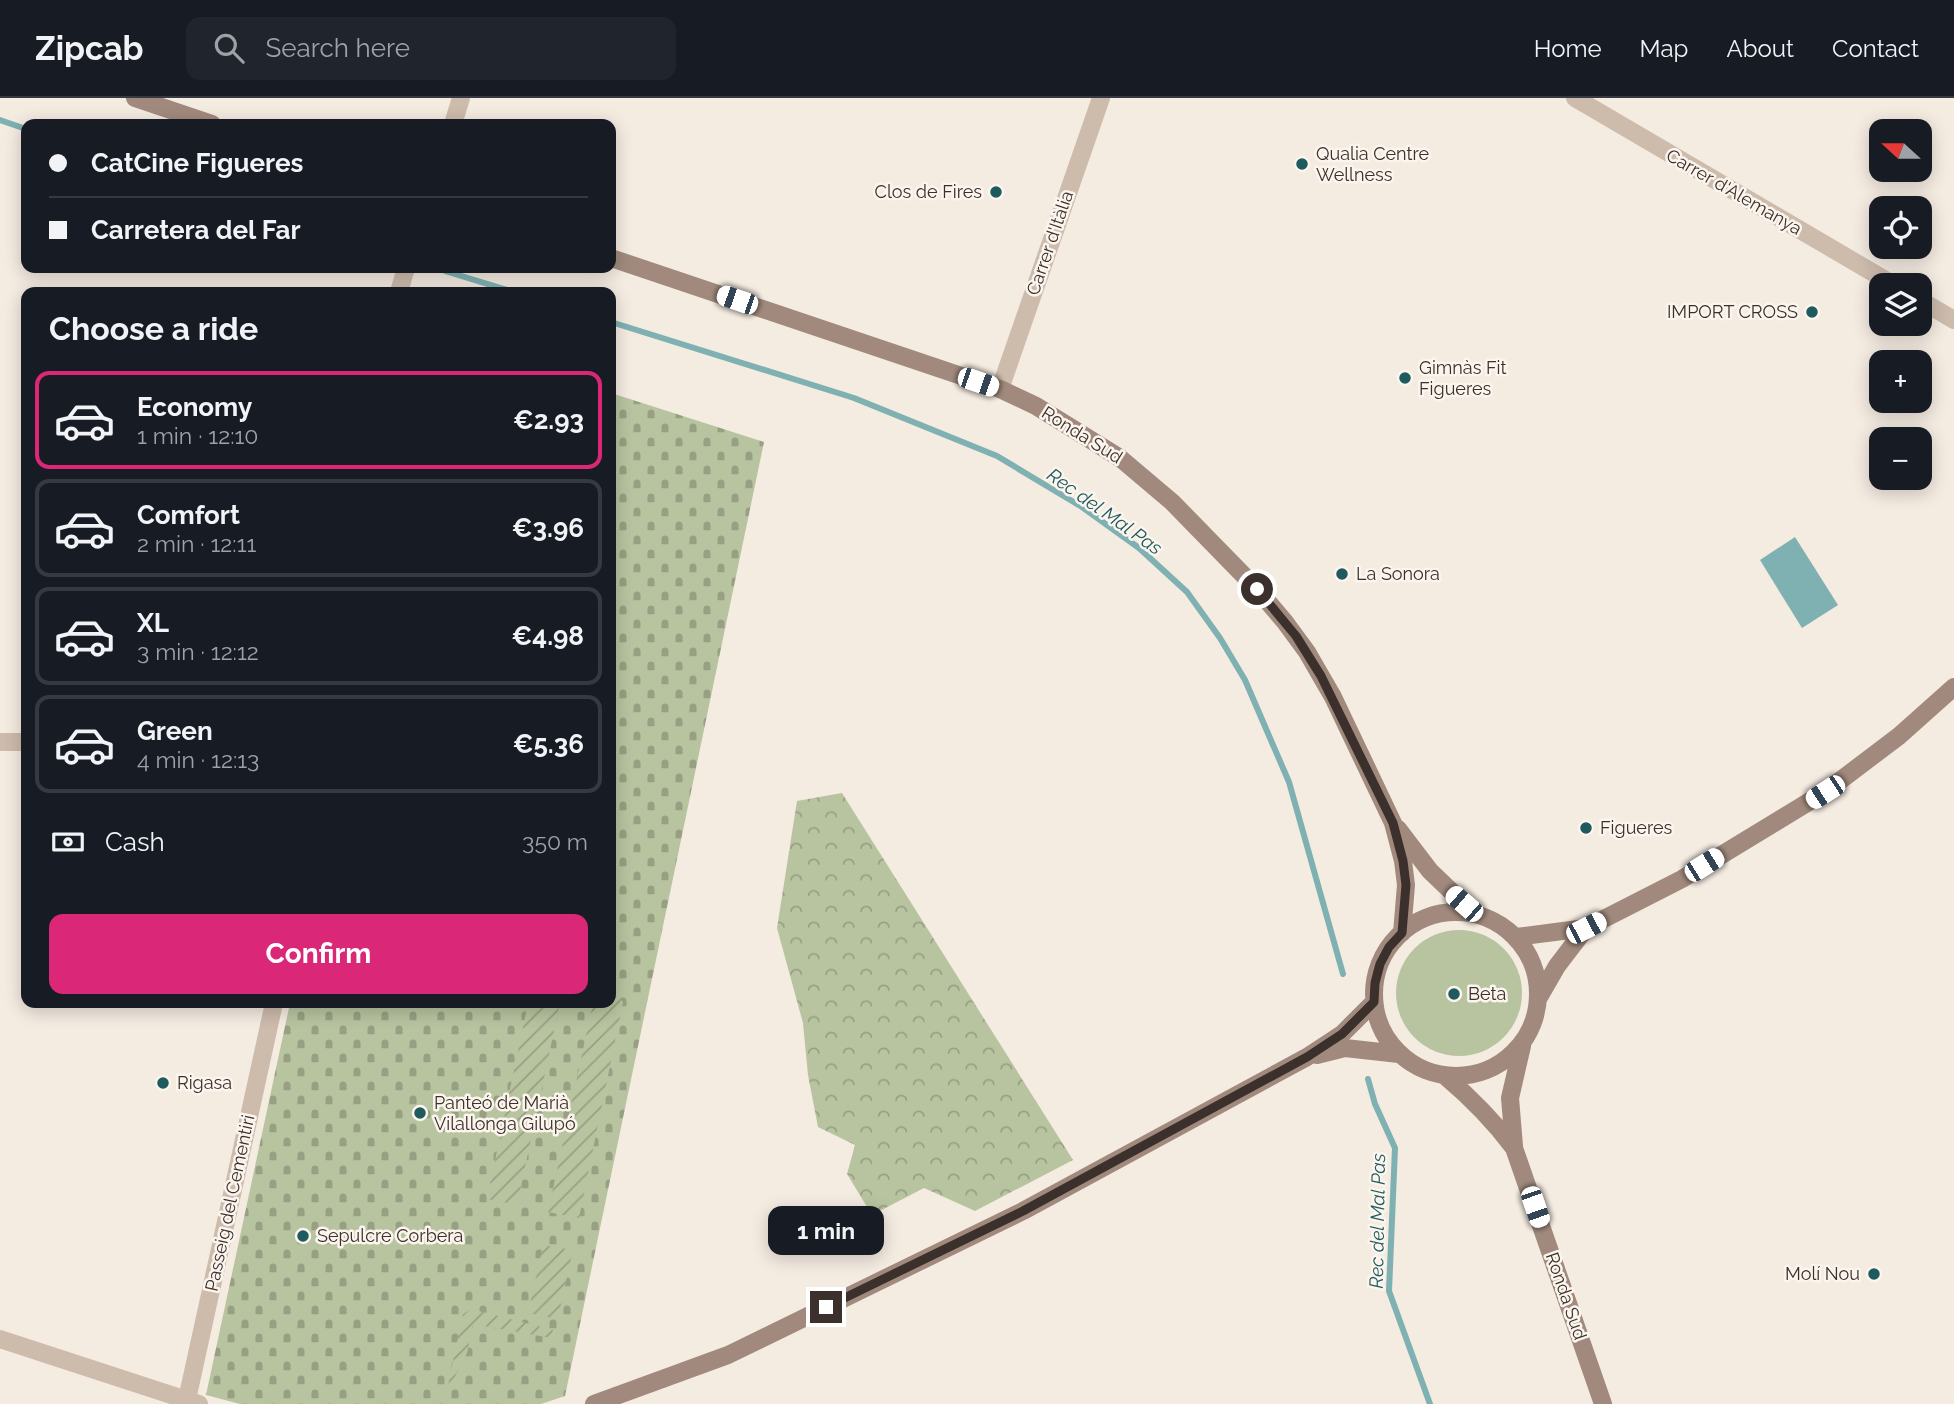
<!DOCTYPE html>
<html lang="en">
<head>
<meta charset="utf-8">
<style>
	:root { --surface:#171b24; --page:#20242c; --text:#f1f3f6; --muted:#9ea1a6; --line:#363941; --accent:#db2777 }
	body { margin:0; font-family:Raleway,sans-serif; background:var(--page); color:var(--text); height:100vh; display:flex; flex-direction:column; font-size:26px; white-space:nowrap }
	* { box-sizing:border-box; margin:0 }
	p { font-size:23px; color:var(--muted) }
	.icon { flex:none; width:38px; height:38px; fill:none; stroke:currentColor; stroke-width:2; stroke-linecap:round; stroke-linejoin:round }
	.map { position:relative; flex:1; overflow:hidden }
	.panel { position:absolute; left:21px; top:189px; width:595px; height:721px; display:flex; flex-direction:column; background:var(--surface); border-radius:14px; box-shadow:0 4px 18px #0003 }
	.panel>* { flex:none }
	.hud { position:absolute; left:21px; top:21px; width:595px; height:154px; border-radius:14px; box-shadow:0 4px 18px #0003; display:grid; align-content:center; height:154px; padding:0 28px; background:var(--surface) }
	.needle { width:46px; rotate:291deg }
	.tools { position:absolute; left:1869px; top:21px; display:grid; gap:14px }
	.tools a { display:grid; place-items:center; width:63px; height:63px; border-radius:14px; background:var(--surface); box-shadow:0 4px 18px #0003; font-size:35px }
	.end { position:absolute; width:32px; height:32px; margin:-16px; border:9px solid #3b302b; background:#fff; box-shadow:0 0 0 4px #fff }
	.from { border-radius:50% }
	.bubble { position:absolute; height:49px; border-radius:14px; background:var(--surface); box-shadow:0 4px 18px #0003; font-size:23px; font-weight:700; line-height:49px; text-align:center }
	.car { position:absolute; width:21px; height:42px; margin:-21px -10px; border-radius:9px; box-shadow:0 0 5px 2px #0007; background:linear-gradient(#fff 24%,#345 0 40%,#fff 0 76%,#345 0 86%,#fff 0) }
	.hud b { display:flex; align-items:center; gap:24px; height:66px; font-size:26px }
	.hud b+b { border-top:2px solid var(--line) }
	.hud i { width:18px; height:18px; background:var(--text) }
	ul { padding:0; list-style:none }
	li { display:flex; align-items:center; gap:21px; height:98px; margin:0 14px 10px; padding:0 14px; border:4px solid var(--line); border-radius:14px }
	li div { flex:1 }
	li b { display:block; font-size:26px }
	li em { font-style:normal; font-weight:700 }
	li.on { border-color:var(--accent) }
	li>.icon { width:63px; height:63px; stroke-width:1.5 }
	h2 { padding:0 28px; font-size:32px; line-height:84px }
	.pay { display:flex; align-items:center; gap:18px; height:77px; padding:0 28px; font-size:26px }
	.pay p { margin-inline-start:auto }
	.primary-button { display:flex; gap:14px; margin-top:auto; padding:14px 28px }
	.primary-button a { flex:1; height:80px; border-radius:14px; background:var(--accent); color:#fff; font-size:28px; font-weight:700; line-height:80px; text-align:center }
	header { display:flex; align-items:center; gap:42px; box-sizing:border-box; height:98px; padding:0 35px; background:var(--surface); border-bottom:2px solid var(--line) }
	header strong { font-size:33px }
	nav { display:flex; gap:38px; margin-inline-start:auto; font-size:24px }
	.search { width:490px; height:63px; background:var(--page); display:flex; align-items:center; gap:18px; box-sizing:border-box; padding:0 24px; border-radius:14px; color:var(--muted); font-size:26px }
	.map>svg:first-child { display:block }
	.grass { fill:#b8c4a0 }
	.forest { fill:url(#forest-crowns) }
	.cemetery { fill:url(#cemetery-stones) }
	.garden { fill:url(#garden-furrows) }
	.water { fill:#7fb0b2 }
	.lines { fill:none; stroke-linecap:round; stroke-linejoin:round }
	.stream { stroke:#7fb0b2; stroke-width:6 }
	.street { stroke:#cdbbac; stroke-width:18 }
	.secondary { stroke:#a18a7d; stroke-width:18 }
	.route { stroke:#3b302b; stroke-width:9 }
	.poi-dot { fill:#1f5a5e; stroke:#fbf5ee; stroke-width:2.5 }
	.labels { text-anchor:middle; stroke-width:5; stroke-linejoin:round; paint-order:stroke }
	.poi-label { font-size:18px; fill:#3b302b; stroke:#fbf5ee; text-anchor:start }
	.street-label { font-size:18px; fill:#3b302b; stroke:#fbf5ee }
	.water-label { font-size:19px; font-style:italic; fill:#1f5a5e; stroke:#fbf5ee }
</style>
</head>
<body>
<header>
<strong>Zipcab</strong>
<div class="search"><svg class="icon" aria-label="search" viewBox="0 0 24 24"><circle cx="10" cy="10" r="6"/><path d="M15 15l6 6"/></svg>Search here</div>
<nav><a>Home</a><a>Map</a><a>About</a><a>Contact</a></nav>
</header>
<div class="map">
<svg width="1954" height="1306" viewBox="0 0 1954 1306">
	<defs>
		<pattern id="forest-crowns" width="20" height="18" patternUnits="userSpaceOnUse" patternTransform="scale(1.75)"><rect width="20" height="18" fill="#b8c4a0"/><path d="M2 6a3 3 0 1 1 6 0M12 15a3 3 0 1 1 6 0" fill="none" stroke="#97a083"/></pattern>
		<pattern id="cemetery-stones" width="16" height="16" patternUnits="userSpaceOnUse" patternTransform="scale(1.75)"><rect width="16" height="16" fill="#b8c4a0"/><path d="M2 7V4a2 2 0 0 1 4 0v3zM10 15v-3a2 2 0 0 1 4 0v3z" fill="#97a083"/></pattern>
		<pattern id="garden-furrows" width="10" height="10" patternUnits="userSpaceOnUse" patternTransform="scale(1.75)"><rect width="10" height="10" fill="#b8c4a0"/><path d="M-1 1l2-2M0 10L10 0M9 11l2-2" fill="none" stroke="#97a083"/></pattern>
	</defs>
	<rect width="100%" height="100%" fill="#f4ebe1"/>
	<path class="grass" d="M1396 895a63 63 0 1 1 126 0a63 63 0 1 1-126 0Z"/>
	<path class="forest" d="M842,695L1073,1062L975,1113L924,1090L872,1117L847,1076L855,1047L818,1029L808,977L803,925L777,830L797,703Z"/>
	<path class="cemetery" d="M611,295L764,344L565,1298L541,1306H240L206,1297L290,905H611Z"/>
	<path class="garden" d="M611,896L619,898L623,904L579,1120L548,1114L593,905H611Z
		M528,905H560L517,1107L487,1101Z
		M543,1147L573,1152L559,1215L552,1220L528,1215Z
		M471,1211L553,1232L551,1240L473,1226L467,1255L446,1296L463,1216Z"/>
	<path class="water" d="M1795,439L1838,507L1802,530L1760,462Z"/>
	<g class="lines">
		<path class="stream" d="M0,22L26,31
			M445,173L514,194
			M611,224L854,300L997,358L1082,409L1139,450L1187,494L1220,540L1245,582L1289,684L1343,876
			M1368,981L1375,1006L1395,1050L1389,1193L1430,1306"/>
		<path class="street" d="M1575,0L1894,187
			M453,26L461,0
			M399,194L406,170
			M1920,202L1954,222
			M1000,291L1101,0
			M0,644H26
			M0,1241L199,1306
			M186,1306L274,905"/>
		<path class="secondary" d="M135,0L212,26
			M611,160L1000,291L1036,308L1120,360L1172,404L1257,491L1285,524L1307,554L1333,599L1393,725L1403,763L1406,787L1402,835
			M1398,731L1430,773L1475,816
			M1374 896a82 82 0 1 1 164 0a82 82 0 1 1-164 0Z
			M1516,839L1586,830L1682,781L1825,694L1899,638L1954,589
			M1538,901L1557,868L1586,830
			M1317,957L1345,950L1399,956
			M1445,978C1471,1000 1493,1022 1514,1050L1603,1306
			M1514,1048L1510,1000L1522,948
			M594,1306L728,1257L1023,1113L1307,959L1342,936L1374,904"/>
	</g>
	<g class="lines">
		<path class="route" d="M826,1209L1023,1113L1307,959L1342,936L1374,904L1375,885L1380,866L1389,849L1402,835L1406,787L1403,763L1393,725L1321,578L1296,538L1257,491"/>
	</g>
	<g class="poi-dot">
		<circle cx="1302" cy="66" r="7"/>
		<circle cx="996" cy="94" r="7"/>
		<circle cx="1812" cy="214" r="7"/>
		<circle cx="1405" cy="280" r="7"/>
		<circle cx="1342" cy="476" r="7"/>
		<circle cx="1586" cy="730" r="7"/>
		<circle cx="1454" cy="896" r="7"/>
		<circle cx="163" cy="985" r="7"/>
		<circle cx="420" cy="1015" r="7"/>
		<circle cx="303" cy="1138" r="7"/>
		<circle cx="1874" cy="1176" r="7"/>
	</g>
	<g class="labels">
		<g class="poi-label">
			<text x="1316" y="62">Qualia Centre<tspan x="1316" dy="21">Wellness</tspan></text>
			<text x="982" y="100" text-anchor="end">Clos de Fires</text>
			<text x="1798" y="220" text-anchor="end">IMPORT CROSS</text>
			<text x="1419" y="276">Gimnàs Fit<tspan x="1419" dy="21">Figueres</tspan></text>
			<text x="1356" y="482">La Sonora</text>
			<text x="1600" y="736">Figueres</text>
			<text x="1468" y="902">Beta</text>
			<text x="177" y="991">Rigasa</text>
			<text x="434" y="1011">Panteó de Marià<tspan x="434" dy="21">Vilallonga Gilupó</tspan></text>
			<text x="317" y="1144">Sepulcre Corbera</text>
			<text x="1860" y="1182" text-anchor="end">Molí Nou</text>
		</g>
		<g class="street-label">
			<text transform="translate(1734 94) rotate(30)" y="6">Carrer d'Alemanya</text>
			<text transform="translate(1050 145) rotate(-71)" y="6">Carrer d'Itàlia</text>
			<text transform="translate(1082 337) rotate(32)" y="6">Ronda Sud</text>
			<text transform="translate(230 1105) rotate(-78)" y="6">Passeig del Cementiri</text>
			<text transform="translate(1566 1198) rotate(71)" y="6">Ronda Sud</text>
		</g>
		<g class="water-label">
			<text transform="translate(1105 413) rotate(35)" y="7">Rec del Mal Pas</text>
			<text transform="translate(1377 1123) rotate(-89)" y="7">Rec del Mal Pas</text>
		</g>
	</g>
</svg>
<div class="tools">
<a><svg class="needle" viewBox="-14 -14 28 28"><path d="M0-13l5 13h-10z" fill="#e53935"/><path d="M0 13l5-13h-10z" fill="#9ea1a6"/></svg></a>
<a><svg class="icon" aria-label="locate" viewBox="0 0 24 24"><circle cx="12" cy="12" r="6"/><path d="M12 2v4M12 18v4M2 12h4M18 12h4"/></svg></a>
<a><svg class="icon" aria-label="layers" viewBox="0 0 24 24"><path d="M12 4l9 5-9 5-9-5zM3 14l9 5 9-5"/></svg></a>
<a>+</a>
<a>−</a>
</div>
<i class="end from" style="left:1257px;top:491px"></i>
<i class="end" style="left:826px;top:1209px"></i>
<div class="bubble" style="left:768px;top:1108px;width:116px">1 min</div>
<i class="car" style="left:737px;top:202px;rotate:289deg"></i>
<i class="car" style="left:978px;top:284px;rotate:109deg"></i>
<i class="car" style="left:1825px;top:694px;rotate:237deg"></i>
<i class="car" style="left:1704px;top:767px;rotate:58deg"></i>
<i class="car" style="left:1464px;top:806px;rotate:311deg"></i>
<i class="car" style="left:1586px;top:830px;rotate:63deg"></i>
<i class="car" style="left:1535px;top:1109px;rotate:161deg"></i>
<div class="hud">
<b><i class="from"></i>CatCine Figueres</b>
<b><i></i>Carretera del Far</b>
</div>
<section class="panel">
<h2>Choose a ride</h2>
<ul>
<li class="on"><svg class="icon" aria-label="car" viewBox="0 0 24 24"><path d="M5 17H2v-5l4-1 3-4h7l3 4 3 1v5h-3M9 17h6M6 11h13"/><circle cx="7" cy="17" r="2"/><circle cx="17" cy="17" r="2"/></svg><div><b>Economy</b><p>1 min · 12:10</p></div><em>€2.93</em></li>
<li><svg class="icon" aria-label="car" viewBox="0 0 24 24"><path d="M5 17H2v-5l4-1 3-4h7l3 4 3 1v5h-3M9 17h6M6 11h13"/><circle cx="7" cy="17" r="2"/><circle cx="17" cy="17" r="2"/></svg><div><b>Comfort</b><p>2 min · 12:11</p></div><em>€3.96</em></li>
<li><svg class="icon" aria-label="car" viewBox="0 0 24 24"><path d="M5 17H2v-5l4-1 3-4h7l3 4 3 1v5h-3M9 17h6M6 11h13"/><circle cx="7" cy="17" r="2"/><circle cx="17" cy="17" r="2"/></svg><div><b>XL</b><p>3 min · 12:12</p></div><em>€4.98</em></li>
<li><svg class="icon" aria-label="car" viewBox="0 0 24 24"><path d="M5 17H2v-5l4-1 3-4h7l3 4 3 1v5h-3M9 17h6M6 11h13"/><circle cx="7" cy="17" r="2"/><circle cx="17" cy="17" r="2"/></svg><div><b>Green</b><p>4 min · 12:13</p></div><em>€5.36</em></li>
</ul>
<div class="pay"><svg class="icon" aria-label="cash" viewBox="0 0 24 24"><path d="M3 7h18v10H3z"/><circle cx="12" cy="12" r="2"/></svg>Cash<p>350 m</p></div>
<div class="primary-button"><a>Confirm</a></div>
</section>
</div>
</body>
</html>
